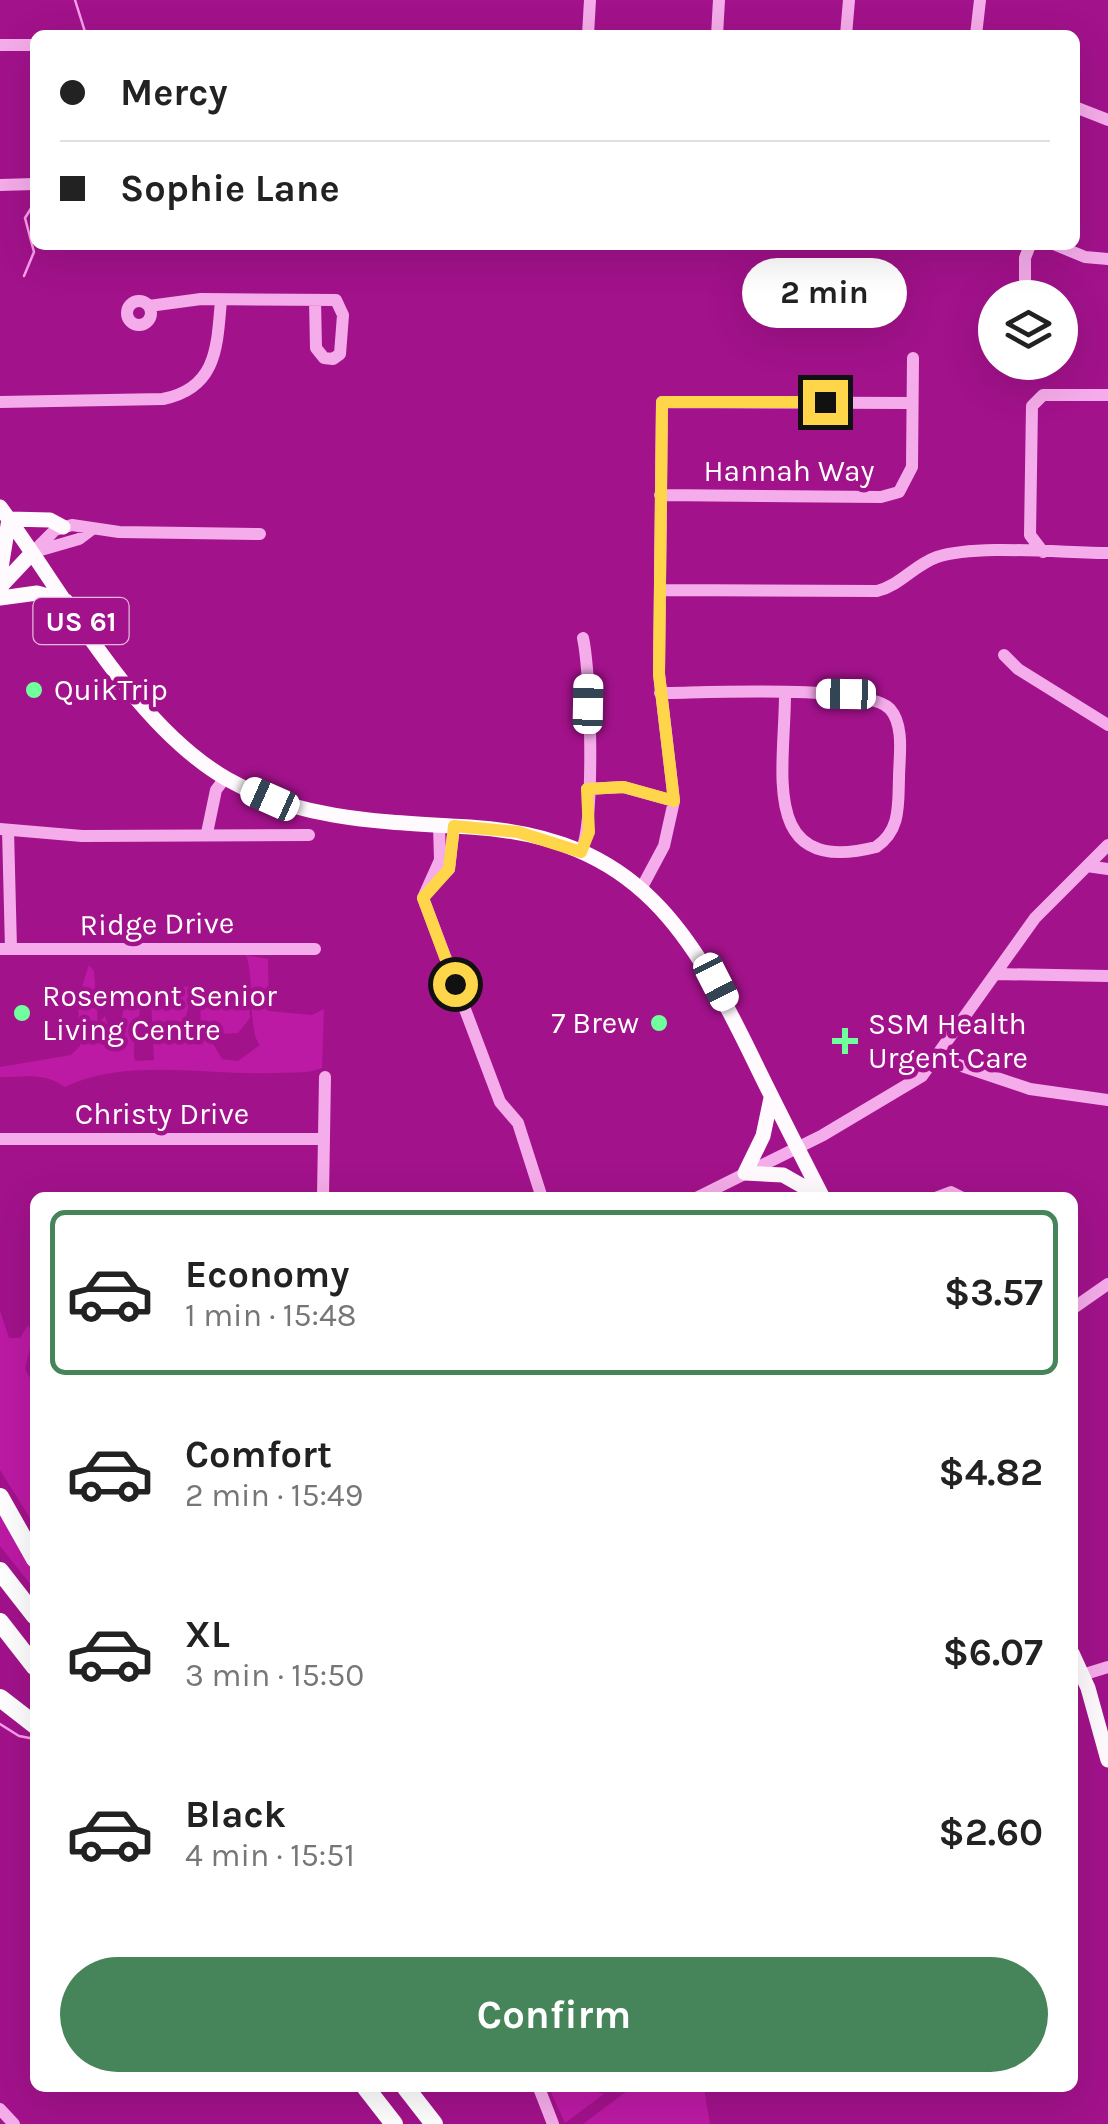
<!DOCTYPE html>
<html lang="en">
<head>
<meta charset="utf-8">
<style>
	:root { --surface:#fff; --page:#f6f6f6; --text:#222; --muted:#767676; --line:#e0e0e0; --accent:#458559 }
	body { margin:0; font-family:Karla,sans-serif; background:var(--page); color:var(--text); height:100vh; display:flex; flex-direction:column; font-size:38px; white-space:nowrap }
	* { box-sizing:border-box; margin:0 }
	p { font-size:32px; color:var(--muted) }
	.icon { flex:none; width:55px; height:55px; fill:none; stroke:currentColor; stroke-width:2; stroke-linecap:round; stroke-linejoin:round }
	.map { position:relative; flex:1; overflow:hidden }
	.details { position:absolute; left:30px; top:1192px; width:1048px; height:900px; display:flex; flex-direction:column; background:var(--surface); border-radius:15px; box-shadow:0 10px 40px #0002 }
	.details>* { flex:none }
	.top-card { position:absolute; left:30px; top:30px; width:1050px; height:220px; border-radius:15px; box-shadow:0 10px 40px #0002; display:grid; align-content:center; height:220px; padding:0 30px; background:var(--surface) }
	.tools { position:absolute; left:978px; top:280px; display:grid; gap:20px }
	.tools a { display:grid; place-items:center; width:100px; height:100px; border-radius:50%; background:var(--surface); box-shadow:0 10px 40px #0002; font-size:50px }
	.end { position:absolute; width:45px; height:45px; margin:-22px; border:12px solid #ffd54a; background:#111; box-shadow:0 0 0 5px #111 }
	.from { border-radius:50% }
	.bubble { position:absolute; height:70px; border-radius:35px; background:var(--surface); box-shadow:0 10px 40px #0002; font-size:32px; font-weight:700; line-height:70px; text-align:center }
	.car { position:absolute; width:30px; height:60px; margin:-30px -15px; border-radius:12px; box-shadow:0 0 8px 2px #0007; background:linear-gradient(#fff 24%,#345 0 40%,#fff 0 76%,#345 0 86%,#fff 0) }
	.top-card b { display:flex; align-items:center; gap:35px; height:95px; font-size:38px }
	.top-card b+b { border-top:2px solid var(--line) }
	.top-card i { width:25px; height:25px; background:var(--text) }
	ul { padding:18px 0 0; list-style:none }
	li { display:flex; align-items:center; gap:30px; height:165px; margin:0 20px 15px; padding:0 10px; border:5px solid transparent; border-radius:15px }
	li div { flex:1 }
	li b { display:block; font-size:38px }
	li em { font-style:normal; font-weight:700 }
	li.active { border-color:var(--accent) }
	li>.icon { width:90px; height:90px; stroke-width:1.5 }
	.button { display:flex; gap:20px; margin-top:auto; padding:20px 30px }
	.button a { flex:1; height:115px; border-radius:60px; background:var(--accent); color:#fff; font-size:40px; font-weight:700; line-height:115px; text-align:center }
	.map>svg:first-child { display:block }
	.green { fill:#bc1aa4 }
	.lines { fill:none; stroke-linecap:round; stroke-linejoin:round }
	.stream { stroke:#f89eec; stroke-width:2.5 }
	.minor { stroke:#f5acea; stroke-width:12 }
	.major { stroke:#fffafe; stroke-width:15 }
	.highway { stroke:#fff; stroke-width:18 }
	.route { stroke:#ffd54a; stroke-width:12 }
	.poi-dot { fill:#70ff9c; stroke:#a2128b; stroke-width:4 }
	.labels { text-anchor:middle; stroke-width:9; stroke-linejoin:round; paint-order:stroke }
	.shield { fill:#a2128b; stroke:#e3b8dc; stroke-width:2.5 }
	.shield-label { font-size:28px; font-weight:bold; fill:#fff }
	.street-label { font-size:30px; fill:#fff; stroke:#a2128b }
	.poi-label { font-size:30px; fill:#fff; stroke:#a2128b; text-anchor:start }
</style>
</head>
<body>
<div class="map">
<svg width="1108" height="2124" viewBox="0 0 1108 2124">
	<rect width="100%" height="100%" fill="#a2128b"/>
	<path class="green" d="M246,955L268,959L269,1011L312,1015L324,1009L322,1068C308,1074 290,1072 275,1073C208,1076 127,1057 65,1087C45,1072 24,1077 0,1077V1067L71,1055L80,1046L78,999L89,965L94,971L98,1024L105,1016L109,1028L101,1042L116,1045L126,997L133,993L139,1000C143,1022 130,1040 135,1061L154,1060L151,998L154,993L166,1012L181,988L194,985L181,1035L189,1029L208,1035L222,1059L238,1061L260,1045C247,1031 255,978 246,955Z
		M226,996L249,1004L250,1018L238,1033L217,1034L201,1025L200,1005L207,999Z
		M0,1311L9,1338H20L28,1325L33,1336L25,1369L35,1387V1526L0,1470Z
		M0,1510L35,1572V1590L0,1546Z
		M549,2088H581L604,2094L565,2123Z
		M631,2088H704L710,2124H583Z"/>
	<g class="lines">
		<path class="stream" d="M75,0L86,35
			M24,276L34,252L25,218L35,202
			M0,1724L19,1736L35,1739"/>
		<path class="minor" d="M588,35L590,0
			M717,35L719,0
			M846,35L849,0
			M976,35L980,0
			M0,45H35
			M1075,107L1108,120
			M0,185L35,184
			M1056,245L1085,257L1108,259
			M1025,298V258L1030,245
			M127 313a12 12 0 1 1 24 0a12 12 0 1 1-24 0Z
			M149,306L201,299L336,300L343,315L340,354L333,359L324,358L316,348L315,300
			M0,402L163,399C218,388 217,345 221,300
			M660,495L881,497L899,492L912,467L913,358
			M34,552L79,539L91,530
			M1043,552L1030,535L1032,406L1043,395H1108
			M32,553L55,530L72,525L119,532L260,534
			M661,590L877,591C901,585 914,565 937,557C976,544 1064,553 1108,553
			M1004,655L1018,669L1108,725
			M660,693C702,693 866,684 890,709C905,726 899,758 899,778C898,805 901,830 876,847C758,877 785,770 785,694
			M587,789L623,787L674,801
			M439,825L440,860L423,898L500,1102L518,1123L542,1198
			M0,829L82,836L309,835
			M8,830L11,949
			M207,833L216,790L225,778
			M581,852C595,821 591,675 583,638
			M1087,866L1108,869
			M429,889L449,869L454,826
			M641,889L664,846L674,801L659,674L662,402L912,403
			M0,949H315
			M996,974L1108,976
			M938,1058L1030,1089L1108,1100
			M0,1139H324
			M323,1196L325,1077
			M696,1198L823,1135L922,1076L1035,918L1108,845
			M935,1198L951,1192L963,1198
			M1072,1309L1108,1284
			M1082,1675L1108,1667
			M539,2088L553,2124
			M0,2109L14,2124"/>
		<path class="major" d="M0,507C64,593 133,725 227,779C301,821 387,822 470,827C639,837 692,932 758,1069C779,1112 801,1155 823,1198
			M0,574L9,519L50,520L63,527
			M0,587L32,553
			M0,598L37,593L66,601
			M771,1098L763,1136L745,1173L783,1175L820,1196
			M1072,1653L1088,1688L1108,1760"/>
		<path class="highway" d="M0,1497L35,1559
			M0,1571L35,1616
			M0,1622L35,1667
			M0,1698L35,1725
			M366,2088L394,2124
			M406,2088L434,2124"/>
	</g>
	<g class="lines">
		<path class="route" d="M455,984L423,898L449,869L454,826L518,832L581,852L589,832L587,789L624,787L674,801L659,674L662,402H825"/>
	</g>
	<g class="poi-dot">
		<circle cx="34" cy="690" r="10"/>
		<circle cx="22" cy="1013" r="10"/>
		<circle cx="659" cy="1023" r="10"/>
		<path d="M840 1026h10v10h10v10h-10v10h-10v-10h-10v-10h10z"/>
	</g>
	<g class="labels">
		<rect class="shield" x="33.5" y="598" width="95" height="46" rx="8"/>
		<g class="shield-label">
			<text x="81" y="631">US 61</text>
		</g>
		<g class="street-label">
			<text x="789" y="481">Hannah Way</text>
			<text transform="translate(157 924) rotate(-1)" y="10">Ridge Drive</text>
			<text x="162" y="1124">Christy Drive</text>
		</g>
		<g class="poi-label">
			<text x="54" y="700">QuikTrip</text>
			<text x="42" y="1006">Rosemont Senior<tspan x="42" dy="34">Living Centre</tspan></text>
			<text x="639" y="1033" text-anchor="end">7 Brew</text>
			<text x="868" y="1034">SSM Health<tspan x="868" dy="34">Urgent Care</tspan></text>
		</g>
	</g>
</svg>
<div class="tools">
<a><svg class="icon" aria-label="layers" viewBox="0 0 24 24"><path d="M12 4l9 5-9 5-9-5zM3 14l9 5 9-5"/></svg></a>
</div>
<i class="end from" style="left:455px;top:984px"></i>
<i class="end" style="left:825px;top:402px"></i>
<div class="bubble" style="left:742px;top:258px;width:165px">2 min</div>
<i class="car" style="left:846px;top:694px;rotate:271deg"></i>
<i class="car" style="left:588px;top:704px;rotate:1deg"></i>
<i class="car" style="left:270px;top:799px;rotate:294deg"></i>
<i class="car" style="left:716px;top:982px;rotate:153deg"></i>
<div class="top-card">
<b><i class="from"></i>Mercy</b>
<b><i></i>Sophie Lane</b>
</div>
<section class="details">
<ul>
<li class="active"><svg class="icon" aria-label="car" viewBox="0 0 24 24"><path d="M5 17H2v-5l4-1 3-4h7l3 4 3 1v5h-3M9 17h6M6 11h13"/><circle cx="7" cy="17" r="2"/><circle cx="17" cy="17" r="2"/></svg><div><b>Economy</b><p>1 min · 15:48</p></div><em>$3.57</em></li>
<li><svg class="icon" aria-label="car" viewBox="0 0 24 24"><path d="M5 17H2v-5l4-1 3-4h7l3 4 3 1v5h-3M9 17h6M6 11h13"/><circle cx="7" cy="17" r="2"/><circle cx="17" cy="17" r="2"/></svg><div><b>Comfort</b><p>2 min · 15:49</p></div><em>$4.82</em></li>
<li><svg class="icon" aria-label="car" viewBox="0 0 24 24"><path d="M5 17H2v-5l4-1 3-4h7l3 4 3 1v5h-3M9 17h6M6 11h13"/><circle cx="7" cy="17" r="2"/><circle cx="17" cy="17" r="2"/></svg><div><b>XL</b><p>3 min · 15:50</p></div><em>$6.07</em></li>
<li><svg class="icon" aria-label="car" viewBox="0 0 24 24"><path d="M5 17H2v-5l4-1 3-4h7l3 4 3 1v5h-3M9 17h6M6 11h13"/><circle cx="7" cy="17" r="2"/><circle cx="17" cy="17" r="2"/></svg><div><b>Black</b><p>4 min · 15:51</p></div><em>$2.60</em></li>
</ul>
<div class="button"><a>Confirm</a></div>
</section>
</div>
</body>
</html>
